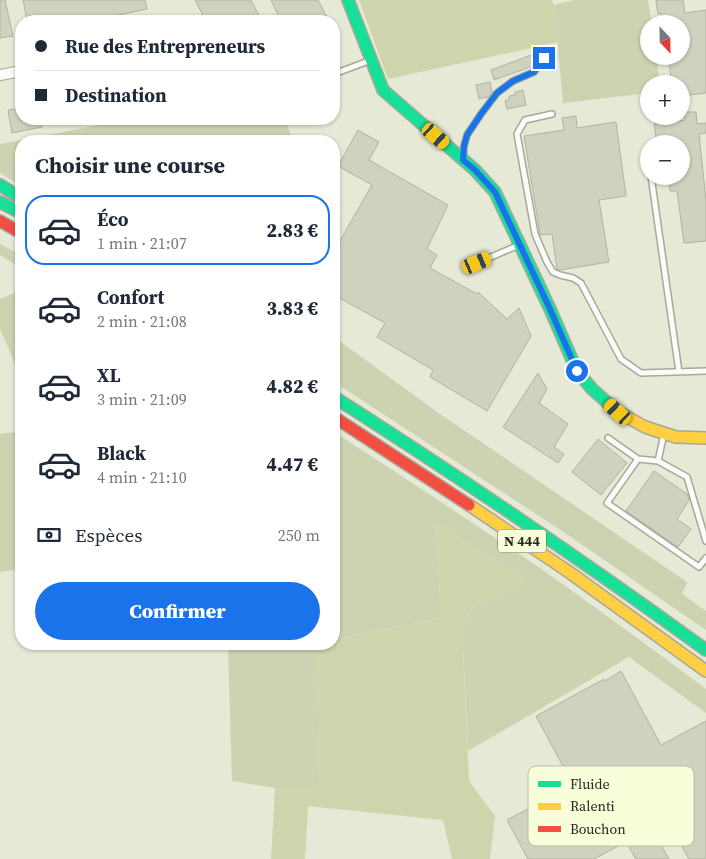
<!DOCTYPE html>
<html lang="fr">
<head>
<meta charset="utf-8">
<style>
	:root { --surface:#fff; --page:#f6f6f7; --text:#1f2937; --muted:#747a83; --line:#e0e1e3; --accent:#1a73e8 }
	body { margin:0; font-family:"Source Serif 4",serif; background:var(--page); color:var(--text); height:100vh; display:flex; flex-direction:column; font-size:19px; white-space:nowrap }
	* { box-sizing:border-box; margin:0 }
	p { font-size:16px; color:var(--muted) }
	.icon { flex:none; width:28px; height:28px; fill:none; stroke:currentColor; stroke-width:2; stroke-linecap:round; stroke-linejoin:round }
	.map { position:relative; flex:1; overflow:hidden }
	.panel { position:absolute; left:15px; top:135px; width:325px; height:515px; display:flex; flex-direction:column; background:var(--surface); border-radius:20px; box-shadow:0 1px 4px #0004 }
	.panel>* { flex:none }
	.top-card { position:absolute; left:15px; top:15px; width:325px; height:110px; border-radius:20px; box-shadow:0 1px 4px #0004; display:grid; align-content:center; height:110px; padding:0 20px; background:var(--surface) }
	.needle { width:32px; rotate:158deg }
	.fabs { position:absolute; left:640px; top:15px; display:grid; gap:10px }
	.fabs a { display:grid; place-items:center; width:50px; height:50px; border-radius:50%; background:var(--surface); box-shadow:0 1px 4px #0004; font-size:25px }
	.end { position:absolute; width:22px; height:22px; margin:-11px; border:6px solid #1a73e8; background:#fff; box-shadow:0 0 0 2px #fff }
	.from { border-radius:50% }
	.car { position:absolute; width:15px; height:30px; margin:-15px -8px; border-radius:6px; box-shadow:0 0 4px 1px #0007; background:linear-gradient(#f5c518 24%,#345 0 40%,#f5c518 0 76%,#345 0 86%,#f5c518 0) }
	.top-card b { display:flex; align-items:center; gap:18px; height:48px; font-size:19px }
	.top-card b+b { border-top:1px solid var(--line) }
	.top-card i { width:12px; height:12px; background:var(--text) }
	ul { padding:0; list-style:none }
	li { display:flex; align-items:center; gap:15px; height:70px; margin:0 10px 8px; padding:0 10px; border:2px solid transparent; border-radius:20px }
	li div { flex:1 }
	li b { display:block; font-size:19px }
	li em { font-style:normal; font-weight:800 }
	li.selected { border-color:var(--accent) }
	li>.icon { width:45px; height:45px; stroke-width:1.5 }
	h2 { padding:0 20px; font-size:22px; line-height:60px }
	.pay { display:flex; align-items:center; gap:12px; height:55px; padding:0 20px; font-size:19px }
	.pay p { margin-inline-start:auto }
	.action { display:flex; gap:10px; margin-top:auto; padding:10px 20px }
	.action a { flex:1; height:58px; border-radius:30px; background:var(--accent); color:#fff; font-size:20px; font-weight:800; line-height:58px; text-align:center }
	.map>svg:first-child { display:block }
	.green { fill:#cdd3b1 }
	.forest { fill:#ced4ac }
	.water { fill:#a7ae80 }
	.building { fill:#ced2be; stroke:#b0b3a4 }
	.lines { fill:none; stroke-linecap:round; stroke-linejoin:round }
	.lane-casing { stroke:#a6a99a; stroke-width:8 }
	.street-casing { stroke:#a6a99a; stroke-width:12 }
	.fast-casing { stroke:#a6a99a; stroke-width:14 }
	.slow-casing { stroke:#a6a99a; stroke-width:14 }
	.jam-casing { stroke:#a6a99a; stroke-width:14 }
	.lane { stroke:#fbfcf9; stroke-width:5 }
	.street { stroke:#fbfcf9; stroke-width:10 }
	.fast { stroke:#16e098; stroke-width:11 }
	.slow { stroke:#ffcf43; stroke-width:11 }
	.jam { stroke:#f24e42; stroke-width:11 }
	.route { stroke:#1a73e8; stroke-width:6 }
	.labels { text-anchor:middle; stroke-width:4.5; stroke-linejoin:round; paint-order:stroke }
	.shield { fill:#f8feda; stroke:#656854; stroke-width:1 }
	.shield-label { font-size:14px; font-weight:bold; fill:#26281b }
	.key { fill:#f8feda; stroke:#b9bea1; stroke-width:1 }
	.key-label { font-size:14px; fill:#26281b }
</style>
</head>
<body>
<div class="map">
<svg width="706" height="859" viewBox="0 0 706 859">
	<rect width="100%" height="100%" fill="#e5e9d5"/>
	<path class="green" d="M574,0H648L652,24H649V56H656L660,84H649V93L563,103L554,5Z
		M131,119H285L293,141H21V186L0,173V144Z
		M0,244L21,255V268L0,255Z
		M21,290V378L0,329V299Z
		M334,337L440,414L687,582L682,594L706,611V630L565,533L334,382Z
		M21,431V569L0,572V434Z
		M334,432C402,476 470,521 537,566C594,606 650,647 706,689V713L629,657L468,751L462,628L473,607L527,581L436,523L441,618L337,639V506H334Z
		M228,644H317L319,788H275L232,781Z"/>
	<path class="forest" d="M359,0H552L554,5L558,42L388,79Z
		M337,505V639L441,618L436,523L527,581L473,607L462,628L469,781L495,816L490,859H452L443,820L308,806L305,859H271L275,788H319L317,644H334V506Z"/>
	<path class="water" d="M197,135L220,139L221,141H135Z"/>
	<path class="building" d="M0,0H5L13,36L0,38Z
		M23,0H145L147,9L90,21H27Z
		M195,0H251L262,21H206Z
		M271,0H318L329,21H281Z
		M656,0H683L685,13L706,10V93L681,96V84H672L668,56H681V24H663L661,13L658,14Z
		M534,54L537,61L533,66L494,80L491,70Z
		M490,82L492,92L488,97L479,99L476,85Z
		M523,90L526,105L507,109L505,101L509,99V96L515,95V92Z
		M21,108V119H41L42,127L12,133L8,110Z
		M684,112H696L697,124L706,123V133L699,134L706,200V241L684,243L677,191H670L668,176H681V144H657L654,124L685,120Z
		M576,116L577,128L616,122L626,196L599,200L609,262L560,270L557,269L552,234L540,235V234L524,136L564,130L562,118Z
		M358,130L379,142L369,160L448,205L427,249L437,255L430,268L477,294L478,292L507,319L519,308L531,336L487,411L430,377L433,370L377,337L385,323L334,295V251L372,185L338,166Z
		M538,373L547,389L539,403L568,424L554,447L564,454L558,463L503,427Z
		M598,439L627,463L601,495L572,472Z
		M654,471L687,494L689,500L677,519L691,529L678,547L626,511Z
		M621,671L661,745L706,721V859H689L667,820L652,828L669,859H636L626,842L594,859H528L507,820L573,785L536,716L604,679L605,681Z"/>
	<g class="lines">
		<g class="lane-casing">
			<path id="lane" d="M334,74L371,60
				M552,114L525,120L517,134L535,234L547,262L553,272L560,275L573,278L581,283L621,359L641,373L706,371
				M463,158L464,146L467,135L481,114L497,93L513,81L534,72L544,59
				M648,161L649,163
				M651,176L679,372
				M477,263L519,245
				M608,438L638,459
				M658,461L664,434
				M706,541L687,477L658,461L638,459L607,503L699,567L706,558"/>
		</g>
		<g class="street-casing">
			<path id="street" d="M0,75L21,71"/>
		</g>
		<g class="fast-casing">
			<path id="fast" d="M348,0L383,90L475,170L495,192L550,309L577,371L592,389L618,412L629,418
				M0,185L21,198
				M0,202L21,213
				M334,397C461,478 585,562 706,650"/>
		</g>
		<g class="slow-casing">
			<path id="slow" d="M629,418L645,427L676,437L706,438
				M469,505L569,572L706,671"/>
		</g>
		<g class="jam-casing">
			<path id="jam" d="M0,221L21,233
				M334,417L469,505"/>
		</g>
		<use href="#lane" class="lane"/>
		<use href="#street" class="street"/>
		<use href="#fast" class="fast"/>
		<use href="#slow" class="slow"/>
		<use href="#jam" class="jam"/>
	</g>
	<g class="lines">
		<path class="route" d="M544,58L534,72L513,81L497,93L481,114L467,135L464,146L463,160L475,170L495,192L550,309L577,371"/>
	</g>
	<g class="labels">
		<rect class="shield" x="498" y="529.5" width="48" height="23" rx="4"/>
		<g class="shield-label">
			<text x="522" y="546">N 444</text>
		</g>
	</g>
	<rect x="528" y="766" width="166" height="80" rx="8" class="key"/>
	<rect x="538" y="781" width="23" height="6" fill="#16e098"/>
	<rect x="538" y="803" width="23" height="7" fill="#ffcf43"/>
	<rect x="538" y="826" width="23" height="6" fill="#f24e42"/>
	<g class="key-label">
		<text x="570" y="789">Fluide</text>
		<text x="570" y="811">Ralenti</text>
		<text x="570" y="834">Bouchon</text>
	</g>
</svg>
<div class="fabs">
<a><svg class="needle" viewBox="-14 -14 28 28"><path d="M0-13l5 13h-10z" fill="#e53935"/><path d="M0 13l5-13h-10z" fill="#747a83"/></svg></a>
<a>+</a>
<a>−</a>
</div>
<i class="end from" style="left:577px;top:371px"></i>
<i class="end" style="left:544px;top:58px"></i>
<i class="car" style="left:436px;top:136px;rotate:131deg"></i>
<i class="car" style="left:477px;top:263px;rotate:67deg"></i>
<i class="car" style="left:618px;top:412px;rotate:312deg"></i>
<div class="top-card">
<b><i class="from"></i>Rue des Entrepreneurs</b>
<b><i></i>Destination</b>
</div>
<section class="panel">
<h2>Choisir une course</h2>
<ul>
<li class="selected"><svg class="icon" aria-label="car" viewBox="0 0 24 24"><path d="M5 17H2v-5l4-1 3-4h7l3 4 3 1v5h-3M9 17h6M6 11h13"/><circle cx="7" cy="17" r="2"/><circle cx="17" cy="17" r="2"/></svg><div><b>Éco</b><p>1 min · 21:07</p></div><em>2.83 €</em></li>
<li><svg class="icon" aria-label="car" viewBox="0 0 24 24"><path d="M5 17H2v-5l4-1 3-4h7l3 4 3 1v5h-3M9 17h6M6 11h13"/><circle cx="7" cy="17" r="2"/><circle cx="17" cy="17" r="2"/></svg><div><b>Confort</b><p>2 min · 21:08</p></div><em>3.83 €</em></li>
<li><svg class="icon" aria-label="car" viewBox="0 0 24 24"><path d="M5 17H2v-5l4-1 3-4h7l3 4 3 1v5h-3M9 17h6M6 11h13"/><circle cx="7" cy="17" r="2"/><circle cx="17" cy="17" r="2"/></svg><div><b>XL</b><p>3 min · 21:09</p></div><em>4.82 €</em></li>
<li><svg class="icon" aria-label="car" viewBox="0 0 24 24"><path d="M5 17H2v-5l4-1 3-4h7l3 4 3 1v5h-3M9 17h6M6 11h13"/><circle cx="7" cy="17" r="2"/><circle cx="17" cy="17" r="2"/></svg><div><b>Black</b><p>4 min · 21:10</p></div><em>4.47 €</em></li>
</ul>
<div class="pay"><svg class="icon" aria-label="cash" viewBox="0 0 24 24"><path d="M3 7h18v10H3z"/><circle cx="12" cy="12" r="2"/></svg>Espèces<p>250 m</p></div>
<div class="action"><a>Confirmer</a></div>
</section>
</div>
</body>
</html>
